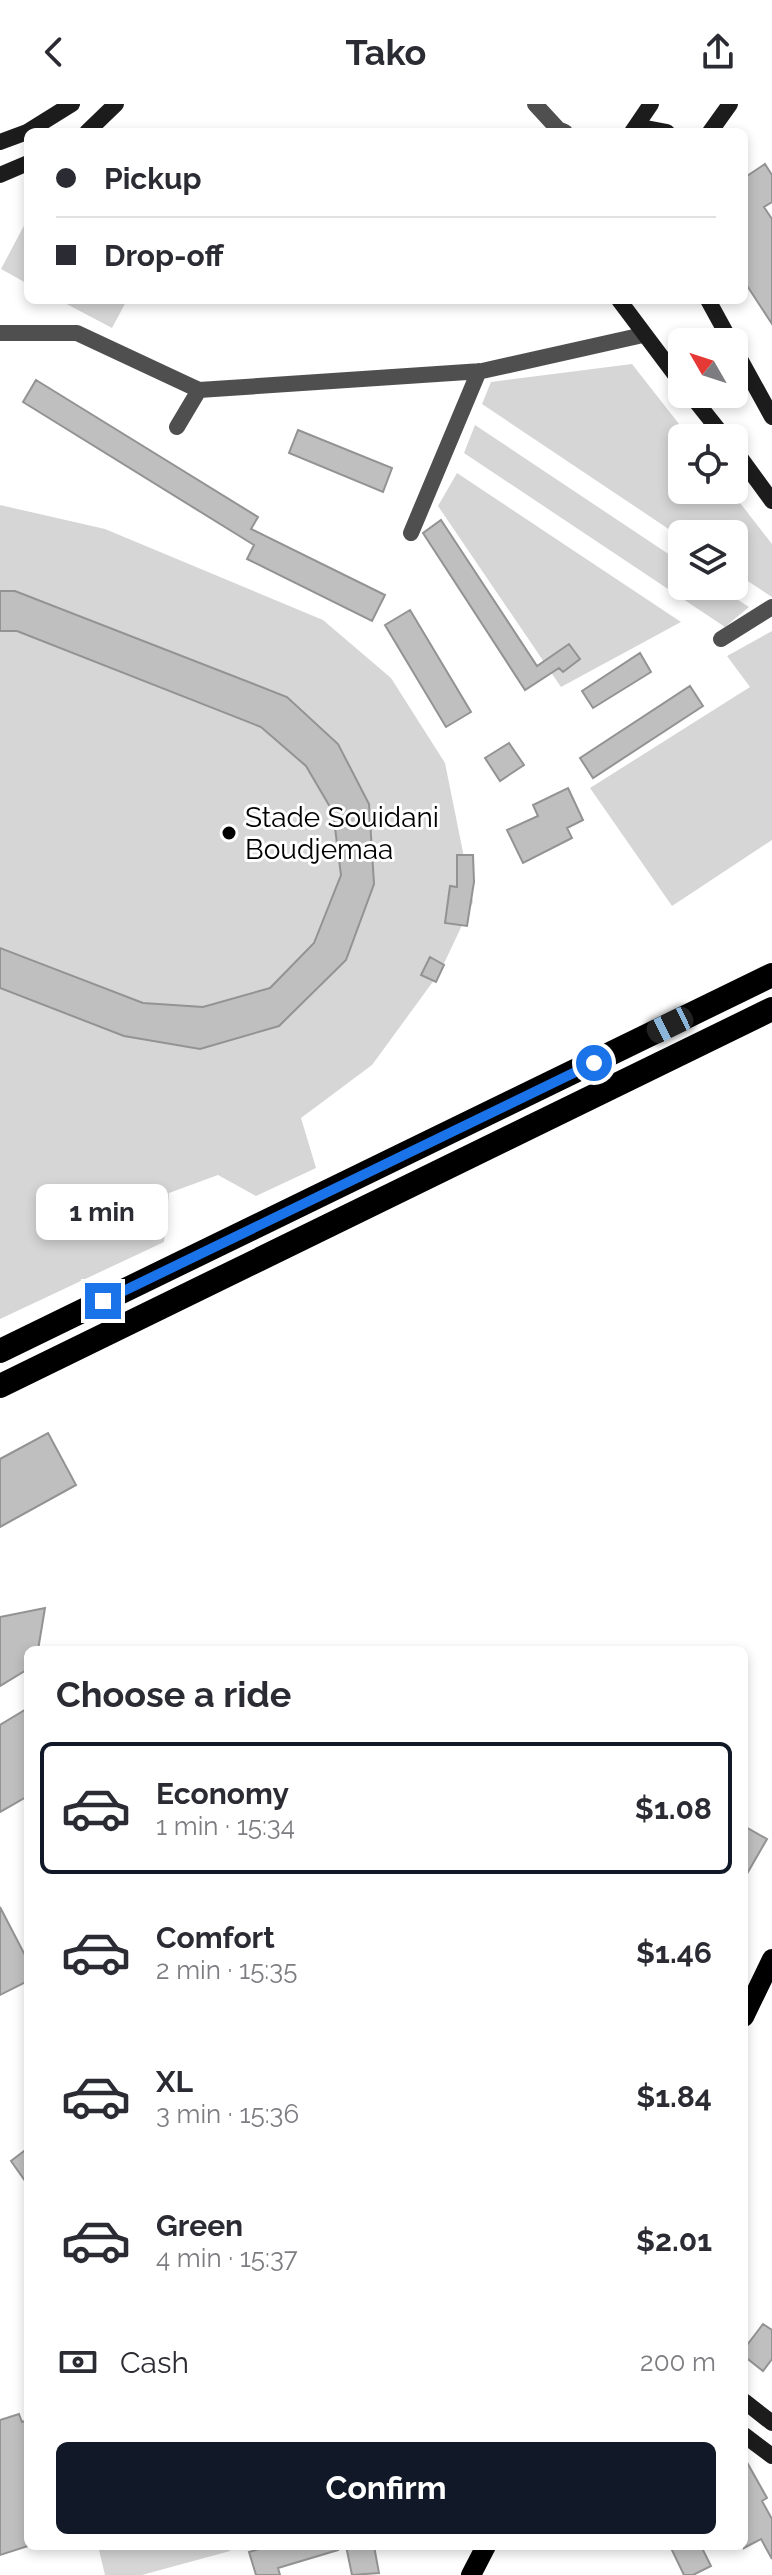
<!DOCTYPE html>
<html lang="en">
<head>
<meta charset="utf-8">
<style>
	:root { --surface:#fff; --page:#f7f7f7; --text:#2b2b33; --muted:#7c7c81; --line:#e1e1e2; --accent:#111827 }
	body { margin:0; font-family:Raleway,sans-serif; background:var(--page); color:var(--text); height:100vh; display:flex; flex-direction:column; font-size:30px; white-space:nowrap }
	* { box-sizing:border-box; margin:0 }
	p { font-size:26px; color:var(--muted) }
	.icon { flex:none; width:44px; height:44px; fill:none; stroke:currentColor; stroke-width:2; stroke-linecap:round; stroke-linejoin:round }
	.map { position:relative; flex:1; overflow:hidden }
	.side { position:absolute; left:24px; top:1542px; width:724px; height:904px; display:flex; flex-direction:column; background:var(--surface); border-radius:12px; box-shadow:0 4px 12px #0003 }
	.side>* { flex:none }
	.guide { position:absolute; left:24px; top:24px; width:724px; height:176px; border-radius:12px; box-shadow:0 4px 12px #0003; display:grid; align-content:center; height:176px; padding:0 32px; background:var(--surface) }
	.needle { width:52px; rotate:309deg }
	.fabs { position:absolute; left:668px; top:224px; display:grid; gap:16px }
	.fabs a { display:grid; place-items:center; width:80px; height:80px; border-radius:12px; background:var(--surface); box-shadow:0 4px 12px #0003; font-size:40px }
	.end { position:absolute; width:36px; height:36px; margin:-18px; border:10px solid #1a73e8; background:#fff; box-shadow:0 0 0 4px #fff }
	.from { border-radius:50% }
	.bubble { position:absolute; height:56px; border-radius:12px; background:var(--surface); box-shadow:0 4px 12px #0003; font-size:26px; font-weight:700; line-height:56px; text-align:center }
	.car { position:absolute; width:24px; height:48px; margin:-24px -12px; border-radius:10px; box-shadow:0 0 6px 2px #0007; background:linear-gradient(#222 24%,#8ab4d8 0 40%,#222 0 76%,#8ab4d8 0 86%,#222 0) }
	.guide b { display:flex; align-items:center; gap:28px; height:76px; font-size:30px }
	.guide b+b { border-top:2px solid var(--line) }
	.guide i { width:20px; height:20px; background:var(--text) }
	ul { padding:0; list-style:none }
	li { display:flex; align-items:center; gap:24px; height:132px; margin:0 16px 12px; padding:0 16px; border:4px solid transparent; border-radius:12px }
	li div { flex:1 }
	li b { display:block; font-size:30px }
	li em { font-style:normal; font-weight:700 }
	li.selected { border-color:var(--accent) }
	li>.icon { width:72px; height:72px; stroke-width:1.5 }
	h2 { padding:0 32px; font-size:36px; line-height:96px }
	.pay { display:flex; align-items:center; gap:20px; height:88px; padding:0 32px; font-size:30px }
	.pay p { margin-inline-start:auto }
	.action { display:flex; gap:16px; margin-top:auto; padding:16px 32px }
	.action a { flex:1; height:92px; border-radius:12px; background:var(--accent); color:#fff; font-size:32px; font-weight:700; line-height:92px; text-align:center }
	header { display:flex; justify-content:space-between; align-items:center; height:104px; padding:0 32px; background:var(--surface); font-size:36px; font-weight:700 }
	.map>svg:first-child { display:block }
	.green { fill:#d6d6d6 }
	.building { fill:#bfbfbf; stroke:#939393; stroke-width:2 }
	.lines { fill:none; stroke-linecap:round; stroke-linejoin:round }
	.street { stroke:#4f4f4f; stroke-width:16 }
	.secondary { stroke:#1c1c1c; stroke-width:16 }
	.primary { stroke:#000; stroke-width:20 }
	.highway { stroke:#000; stroke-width:24 }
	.route { stroke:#1a73e8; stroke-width:10 }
	.poi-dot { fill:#000; stroke:#fff; stroke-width:3 }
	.labels { text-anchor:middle; stroke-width:6; stroke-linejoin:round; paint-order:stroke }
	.poi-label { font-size:28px; fill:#000; stroke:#fff; text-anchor:start }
</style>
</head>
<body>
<header><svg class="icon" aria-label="back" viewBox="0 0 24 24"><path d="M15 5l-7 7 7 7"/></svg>Tako<svg class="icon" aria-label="share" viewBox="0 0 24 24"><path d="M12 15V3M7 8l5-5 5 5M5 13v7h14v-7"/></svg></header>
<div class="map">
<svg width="772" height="2471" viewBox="0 0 772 2471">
	<rect width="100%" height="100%" fill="#fff"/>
	<path class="green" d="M28,114V180L1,165Z
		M59,196H127L112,224Z
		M632,260L690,334H682V386H730L772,440V493L734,468V430H682V434L482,300L491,278Z
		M475,321L682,459V482H717L749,503L725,523L464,349Z
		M457,369L681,518L561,583L438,402Z
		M0,401L105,425L323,516L391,574L445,659L473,798L440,868L372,961L301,1014L316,1064L256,1092L218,1071L169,1089L164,1138L0,1215Z
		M772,527V736L672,802L590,684L750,583L727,552Z
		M98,2442H229L230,2447L142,2471H105Z"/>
	<path class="building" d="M765,60L772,71V98L764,103L772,115V220L744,177V74Z
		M36,276L258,413L251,425L385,491L372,517L247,455L254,441L23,298Z
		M298,326L392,364L383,388L289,349Z
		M441,416L537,562L569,540L580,555L563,568L559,564L525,586L423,429Z
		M0,487H15L287,593L338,640L369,700L374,780L346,856L279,922L200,945L124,932L0,884V844L143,899L203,903L270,884L314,839L341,771L333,708L306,662L261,623L17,527H0Z
		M410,506L471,608L446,623L385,521Z
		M640,549L651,568L593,604L582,587Z
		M690,582L703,602L593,674L580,654Z
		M509,639L524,661L500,677L485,654Z
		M568,684L583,716L567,724L572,734L523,759L507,726L538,712L533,701Z
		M457,751H473L474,778L467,822L445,819L450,782L457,783Z
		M430,853L444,861L436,878L421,871Z
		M48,1329L76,1381L0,1423V1355Z
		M45,1504L38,1546H28V1565L0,1582V1513Z
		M28,1604V1692L0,1708V1621Z
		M744,1722L767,1735L744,1775Z
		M0,1803L28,1857V1877L0,1891Z
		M28,2044V2081L11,2057Z
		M763,2220L772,2226V2255L763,2267L744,2252V2245Z
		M19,2310L22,2318L28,2316V2442L0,2451V2316Z
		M744,2353L767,2394L762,2397L772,2415V2455L761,2435L744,2444Z
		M270,2442H337L338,2446L278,2464L280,2471H256L249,2448Z
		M346,2442H374L379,2469L352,2471Z
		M670,2442H701L711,2462L693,2471H684Z"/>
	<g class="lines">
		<path class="street" d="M535,0L558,25L565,28
			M0,229H77L199,286L482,267L643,231
			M177,323L199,286
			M411,429L479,267
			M721,535L772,503"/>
		<path class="secondary" d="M87,28L116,0
			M632,28L651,0
			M634,28L646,24L667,28
			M710,28L730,0
			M0,38L27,28L72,0
			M0,71L28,59
			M619,196L682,280
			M708,196L731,238
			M734,244L772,313
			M690,290L725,334
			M734,345L772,397
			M744,2297L772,2319
			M744,2331L772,2352"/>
		<path class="primary" d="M744,1913L772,1855
			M471,2471L486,2442"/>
		<path class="highway" d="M0,1247L772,871
			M0,1282L772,905"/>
	</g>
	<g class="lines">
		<path class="route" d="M103,1197L594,959"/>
	</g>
	<circle class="poi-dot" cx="229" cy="729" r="8"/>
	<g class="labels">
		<g class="poi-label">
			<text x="245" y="723">Stade Souidani<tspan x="245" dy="32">Boudjemaa</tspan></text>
		</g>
	</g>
</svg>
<div class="fabs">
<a><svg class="needle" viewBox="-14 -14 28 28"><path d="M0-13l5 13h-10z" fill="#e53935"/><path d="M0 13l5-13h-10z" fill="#7c7c81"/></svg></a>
<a><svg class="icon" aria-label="locate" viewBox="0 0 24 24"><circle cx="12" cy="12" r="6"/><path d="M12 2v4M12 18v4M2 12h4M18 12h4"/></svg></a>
<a><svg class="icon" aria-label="layers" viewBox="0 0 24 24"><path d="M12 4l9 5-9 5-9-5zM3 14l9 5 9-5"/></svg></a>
</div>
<i class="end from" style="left:594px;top:959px"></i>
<i class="end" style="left:103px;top:1197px"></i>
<div class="bubble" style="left:36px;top:1080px;width:132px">1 min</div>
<i class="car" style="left:670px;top:921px;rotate:244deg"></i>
<div class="guide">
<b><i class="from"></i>Pickup</b>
<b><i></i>Drop-off</b>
</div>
<section class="side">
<h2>Choose a ride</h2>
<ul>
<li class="selected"><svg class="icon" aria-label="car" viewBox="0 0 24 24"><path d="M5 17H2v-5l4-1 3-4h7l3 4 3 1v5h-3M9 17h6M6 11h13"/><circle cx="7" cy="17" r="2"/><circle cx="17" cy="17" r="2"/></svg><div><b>Economy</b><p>1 min · 15:34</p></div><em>$1.08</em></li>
<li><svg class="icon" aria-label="car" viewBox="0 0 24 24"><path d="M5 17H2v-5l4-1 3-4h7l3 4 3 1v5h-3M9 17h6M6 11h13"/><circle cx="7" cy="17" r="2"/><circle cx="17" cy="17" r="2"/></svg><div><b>Comfort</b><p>2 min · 15:35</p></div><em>$1.46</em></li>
<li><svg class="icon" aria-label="car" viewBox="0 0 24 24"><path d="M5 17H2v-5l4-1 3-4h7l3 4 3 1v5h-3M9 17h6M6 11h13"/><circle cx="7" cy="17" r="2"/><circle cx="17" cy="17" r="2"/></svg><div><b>XL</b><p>3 min · 15:36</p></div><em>$1.84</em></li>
<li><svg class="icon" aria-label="car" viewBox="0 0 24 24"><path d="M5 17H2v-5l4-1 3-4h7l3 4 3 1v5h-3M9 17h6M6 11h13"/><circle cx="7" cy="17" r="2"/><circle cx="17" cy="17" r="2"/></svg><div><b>Green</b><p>4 min · 15:37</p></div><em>$2.01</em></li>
</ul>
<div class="pay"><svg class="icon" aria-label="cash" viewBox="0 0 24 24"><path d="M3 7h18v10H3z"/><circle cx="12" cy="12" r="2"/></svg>Cash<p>200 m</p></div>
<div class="action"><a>Confirm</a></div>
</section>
</div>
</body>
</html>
